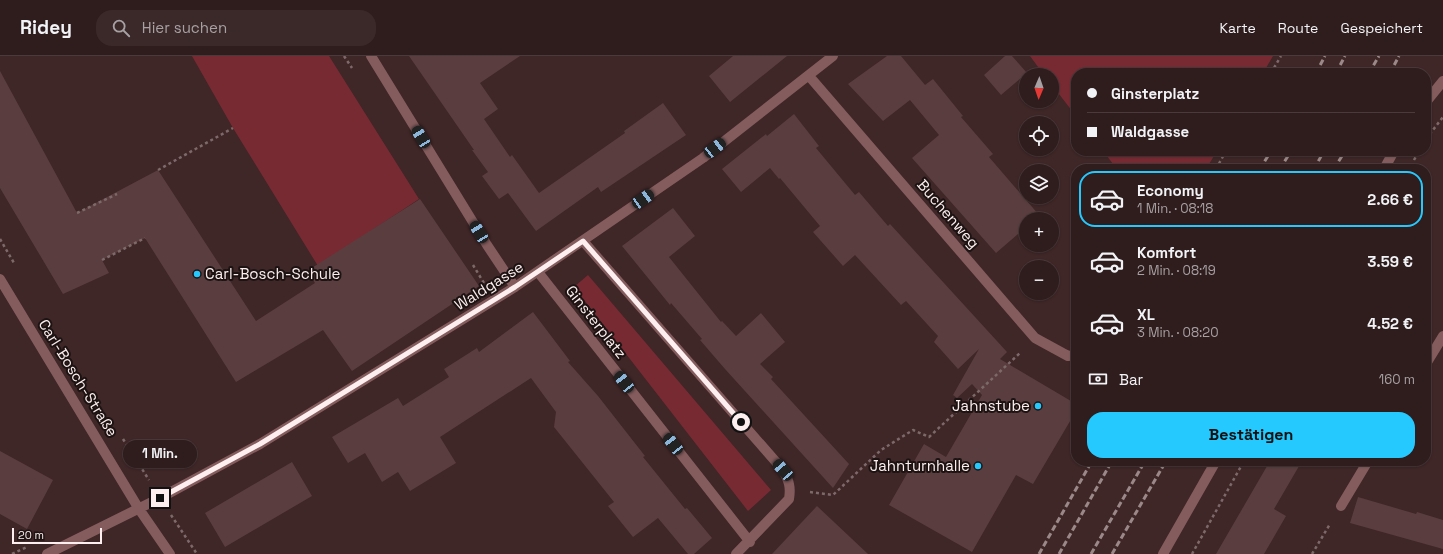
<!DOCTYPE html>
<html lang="de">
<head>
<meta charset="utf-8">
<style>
	:root { --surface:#2f1c1d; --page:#3b292a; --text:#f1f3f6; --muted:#a7a1a4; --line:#4a3a3b; --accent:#25c9fe }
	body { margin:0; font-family:"Space Grotesk",sans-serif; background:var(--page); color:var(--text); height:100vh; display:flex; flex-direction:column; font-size:15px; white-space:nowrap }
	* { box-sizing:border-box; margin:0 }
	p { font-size:13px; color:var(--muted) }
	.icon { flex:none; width:22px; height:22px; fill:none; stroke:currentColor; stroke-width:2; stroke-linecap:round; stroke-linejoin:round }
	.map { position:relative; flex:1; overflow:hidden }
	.sheet { position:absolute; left:1071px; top:108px; width:360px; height:302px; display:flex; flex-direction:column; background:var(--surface); border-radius:16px; box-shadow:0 1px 3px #0004,0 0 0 1px var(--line) }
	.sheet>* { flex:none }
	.top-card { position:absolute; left:1071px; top:12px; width:360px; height:88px; border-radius:16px; box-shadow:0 1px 3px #0004,0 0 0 1px var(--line); display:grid; align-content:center; height:88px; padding:0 16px; background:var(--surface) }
	.needle { width:26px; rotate:182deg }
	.tools { position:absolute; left:1019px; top:12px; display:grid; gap:8px }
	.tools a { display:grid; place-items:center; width:40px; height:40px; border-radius:50%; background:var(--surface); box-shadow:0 1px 3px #0004,0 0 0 1px var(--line); font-size:20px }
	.scale { position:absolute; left:12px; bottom:10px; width:90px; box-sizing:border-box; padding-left:4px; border:2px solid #fdefef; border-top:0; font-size:11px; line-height:14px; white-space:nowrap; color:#fdefef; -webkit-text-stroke:3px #1e1313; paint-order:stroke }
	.end { position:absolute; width:18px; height:18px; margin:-9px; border:5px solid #fdefef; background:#111; box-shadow:0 0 0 2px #111 }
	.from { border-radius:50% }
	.bubble { position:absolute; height:28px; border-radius:14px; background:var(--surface); box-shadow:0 1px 3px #0004,0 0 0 1px var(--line); font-size:13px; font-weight:700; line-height:28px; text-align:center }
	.car { position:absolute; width:12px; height:24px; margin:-12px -6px; border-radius:5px; box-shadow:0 0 3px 1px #0007; background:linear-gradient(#222 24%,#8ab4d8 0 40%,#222 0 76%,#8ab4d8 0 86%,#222 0) }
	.top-card b { display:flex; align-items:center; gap:14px; height:38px; font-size:15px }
	.top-card b+b { border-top:1px solid var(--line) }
	.top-card i { width:10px; height:10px; background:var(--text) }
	ul { padding:7px 0 0; list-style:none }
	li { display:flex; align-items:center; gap:12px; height:56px; margin:0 8px 6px; padding:0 8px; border:2px solid transparent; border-radius:16px }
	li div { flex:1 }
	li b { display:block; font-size:15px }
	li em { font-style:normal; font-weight:700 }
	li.active { border-color:var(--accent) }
	li>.icon { width:36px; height:36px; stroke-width:1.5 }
	.pay { display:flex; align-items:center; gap:10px; height:44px; padding:0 16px; font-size:15px }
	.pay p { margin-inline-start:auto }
	.action { display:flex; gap:8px; margin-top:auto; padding:8px 16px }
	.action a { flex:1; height:46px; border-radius:16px; background:var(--accent); color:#111; font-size:16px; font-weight:700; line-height:46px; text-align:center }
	header { display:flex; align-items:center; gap:24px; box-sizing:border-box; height:56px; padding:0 20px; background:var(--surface); border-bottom:1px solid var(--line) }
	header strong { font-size:19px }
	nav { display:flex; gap:22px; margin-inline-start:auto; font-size:14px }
	.search { width:280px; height:36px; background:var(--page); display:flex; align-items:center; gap:10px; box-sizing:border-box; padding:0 14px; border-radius:16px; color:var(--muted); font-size:15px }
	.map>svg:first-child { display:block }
	.green { fill:#782a33 }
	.building { fill:#5a3e3f }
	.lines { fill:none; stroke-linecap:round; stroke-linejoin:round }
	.path { stroke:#7e696a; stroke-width:2.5; stroke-dasharray:3 3; stroke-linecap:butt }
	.minor { stroke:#845c5d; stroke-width:10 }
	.rail { stroke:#9b8888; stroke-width:3; stroke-dasharray:6 3; stroke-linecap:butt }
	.route { stroke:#fdefef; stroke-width:5 }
	.poi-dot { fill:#25c9fe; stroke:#1e1313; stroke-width:1.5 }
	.labels { text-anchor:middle; stroke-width:4; stroke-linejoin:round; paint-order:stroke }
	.street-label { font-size:15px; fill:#fdefef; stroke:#1e1313 }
	.poi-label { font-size:15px; fill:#fdefef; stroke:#1e1313; text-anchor:end }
</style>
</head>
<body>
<header>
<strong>Ridey</strong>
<div class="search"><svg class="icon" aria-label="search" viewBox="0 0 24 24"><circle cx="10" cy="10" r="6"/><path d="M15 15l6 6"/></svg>Hier suchen</div>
<nav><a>Karte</a><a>Route</a><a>Gespeichert</a></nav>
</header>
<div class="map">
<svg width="1443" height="498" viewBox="0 0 1443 498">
	<rect width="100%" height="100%" fill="#3f2627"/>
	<path class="green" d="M192,0H329L419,143L318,210L233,72Z
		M1030,0H1273L1263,17H1076V60L1052,29V19H1044Z
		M1103,95H1217L1206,113H1117Z
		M588,219L771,434L748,455L574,231Z"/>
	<path class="building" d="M409,0H520L480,27L498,53L484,63L510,101L512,99L539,137L625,77L624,75L663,47L686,79L601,136L598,131L536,175L508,137L499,143L482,120L488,116L472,94H474Z
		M733,0H787L730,46L709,20Z
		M887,0H901L925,29L933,23L963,60L961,61L993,98L989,101L1039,159L1035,163H1026V171L996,197L912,102L939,79L910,44L883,65L848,28Z
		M1005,0H1012L1027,17L1001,39L984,19Z
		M0,15L77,157L158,114L256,265L315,227L307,215L420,143L479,230L352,315L323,274L236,326L145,182L102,204L109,217L63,238L0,132Z
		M794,58L819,90L816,92L855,139L859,136L888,170L890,168L1007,296L1000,303L1076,348V355L1033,428L1016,419L972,496L889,449L924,388L946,401L982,339L972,328L957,342L953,339L979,293L958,313L934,286L938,280L906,245L901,249L855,199L843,210L813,176L820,170L780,122L779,123L770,112L741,136L722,113L766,78L767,80Z
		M673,152L695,180L669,201L721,266L722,265L736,280L761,257L785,286L760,308L773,321L771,323L849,408L833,432L725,313L700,284L702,283L671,247L670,249L622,190Z
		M533,256L570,305L568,306L598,340L645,400L643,401L685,453L687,452L712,482L694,498H688L658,462L633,481L608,450L614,446L554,371L556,356L531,322L440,381L456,407L410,435L398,416L382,426L365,397L348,407L332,381L398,342L403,350L449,321L444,313L477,292L479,296Z
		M0,395L53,424L27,473L0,458Z
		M1270,405H1302L1274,453L1286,460L1264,498H1216Z
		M292,406L312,440L225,491L205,457Z
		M1358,441L1416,458L1417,456L1443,464V493L1350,467Z
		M817,450L868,498H772Z"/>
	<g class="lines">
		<path class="path" d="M344,0L352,12
			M1271,17L1281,0
			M1426,83L1443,61
			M1414,104L1419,95
			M1216,113L1226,95
			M158,114L233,72
			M77,157L117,138
			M0,183L14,207
			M102,204L145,182
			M473,209L484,227
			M123,383L149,424
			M810,436L833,439L881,394L913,374L929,381L1020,297
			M171,459L197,498
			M12,498L27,491
			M1192,498L1244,405
			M1312,498L1330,468"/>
		<path class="minor" d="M371,0L487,189L515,231
			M809,20L1035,282L1068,300L1076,299
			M1426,46L1443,25
			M1384,113L1394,95
			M583,185L783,414C789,425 791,431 789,443L736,498
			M538,216L750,486
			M0,223L139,453L170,498
			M1426,308L1443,280
			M1341,450L1368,405
			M47,498L160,442L260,388L515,231L703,102L833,0
			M1163,498L1216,405"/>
		<path class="rail" d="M1316,17L1325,0
			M1336,17L1345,0
			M1369,17L1379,0
			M1390,17L1399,0
			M1260,113L1271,95
			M1280,113L1291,95
			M1314,113L1324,95
			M1334,113L1345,95
			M1039,498L1092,405
			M1059,498L1112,405
			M1091,498L1145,405
			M1112,498L1166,405"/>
	</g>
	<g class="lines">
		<path class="route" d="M160,442L260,388L515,231L583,185L741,366"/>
	</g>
	<g class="poi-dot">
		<circle cx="197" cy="218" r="4"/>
		<circle cx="1038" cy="350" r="4"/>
		<circle cx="978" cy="410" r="4"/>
	</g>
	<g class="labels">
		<g class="street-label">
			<text transform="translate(948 158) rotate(49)" y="5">Buchenweg</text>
			<text transform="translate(489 230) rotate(-32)" y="5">Waldgasse</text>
			<text transform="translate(596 266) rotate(52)" y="5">Ginsterplatz</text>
			<text transform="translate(78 322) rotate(58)" y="5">Carl-Bosch-Straße</text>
		</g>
		<g class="poi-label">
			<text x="205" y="223" text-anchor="start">Carl-Bosch-Schule</text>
			<text x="1030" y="355">Jahnstube</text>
			<text x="970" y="415">Jahnturnhalle</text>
		</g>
	</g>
</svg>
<div class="tools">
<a><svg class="needle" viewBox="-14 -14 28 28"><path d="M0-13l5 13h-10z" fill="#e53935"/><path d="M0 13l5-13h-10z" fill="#a7a1a4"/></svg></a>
<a><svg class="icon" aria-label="locate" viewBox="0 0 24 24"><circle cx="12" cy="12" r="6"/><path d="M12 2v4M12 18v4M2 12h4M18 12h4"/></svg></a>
<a><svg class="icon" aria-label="layers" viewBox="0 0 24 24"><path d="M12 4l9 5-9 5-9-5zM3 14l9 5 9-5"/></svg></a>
<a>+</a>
<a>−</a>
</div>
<div class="scale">20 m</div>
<i class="end from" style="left:741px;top:366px"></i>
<i class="end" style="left:160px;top:442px"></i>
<div class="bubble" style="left:123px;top:384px;width:74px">1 Min.</div>
<i class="car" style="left:421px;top:81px;rotate:329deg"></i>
<i class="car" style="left:715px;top:92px;rotate:52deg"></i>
<i class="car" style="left:643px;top:143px;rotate:55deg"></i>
<i class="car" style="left:479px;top:176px;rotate:329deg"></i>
<i class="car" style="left:624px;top:326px;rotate:322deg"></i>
<i class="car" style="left:673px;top:388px;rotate:322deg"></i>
<i class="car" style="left:783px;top:414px;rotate:319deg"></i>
<div class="top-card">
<b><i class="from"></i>Ginsterplatz</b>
<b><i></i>Waldgasse</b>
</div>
<section class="sheet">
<ul>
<li class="active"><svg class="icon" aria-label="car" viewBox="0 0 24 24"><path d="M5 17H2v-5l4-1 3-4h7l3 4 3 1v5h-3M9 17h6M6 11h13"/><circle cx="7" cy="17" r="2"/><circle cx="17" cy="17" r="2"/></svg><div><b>Economy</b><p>1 Min. · 08:18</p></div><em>2.66 €</em></li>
<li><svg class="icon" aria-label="car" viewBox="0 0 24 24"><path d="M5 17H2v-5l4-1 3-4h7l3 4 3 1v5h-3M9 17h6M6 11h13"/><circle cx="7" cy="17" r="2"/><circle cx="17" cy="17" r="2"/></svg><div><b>Komfort</b><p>2 Min. · 08:19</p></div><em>3.59 €</em></li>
<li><svg class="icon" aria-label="car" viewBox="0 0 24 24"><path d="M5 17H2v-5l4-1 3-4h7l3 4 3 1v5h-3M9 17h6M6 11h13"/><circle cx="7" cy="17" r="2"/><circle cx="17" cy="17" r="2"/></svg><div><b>XL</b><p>3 Min. · 08:20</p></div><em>4.52 €</em></li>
</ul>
<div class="pay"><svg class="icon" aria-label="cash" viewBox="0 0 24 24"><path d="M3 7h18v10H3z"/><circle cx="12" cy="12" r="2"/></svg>Bar<p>160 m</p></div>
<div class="action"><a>Bestätigen</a></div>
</section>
</div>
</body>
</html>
